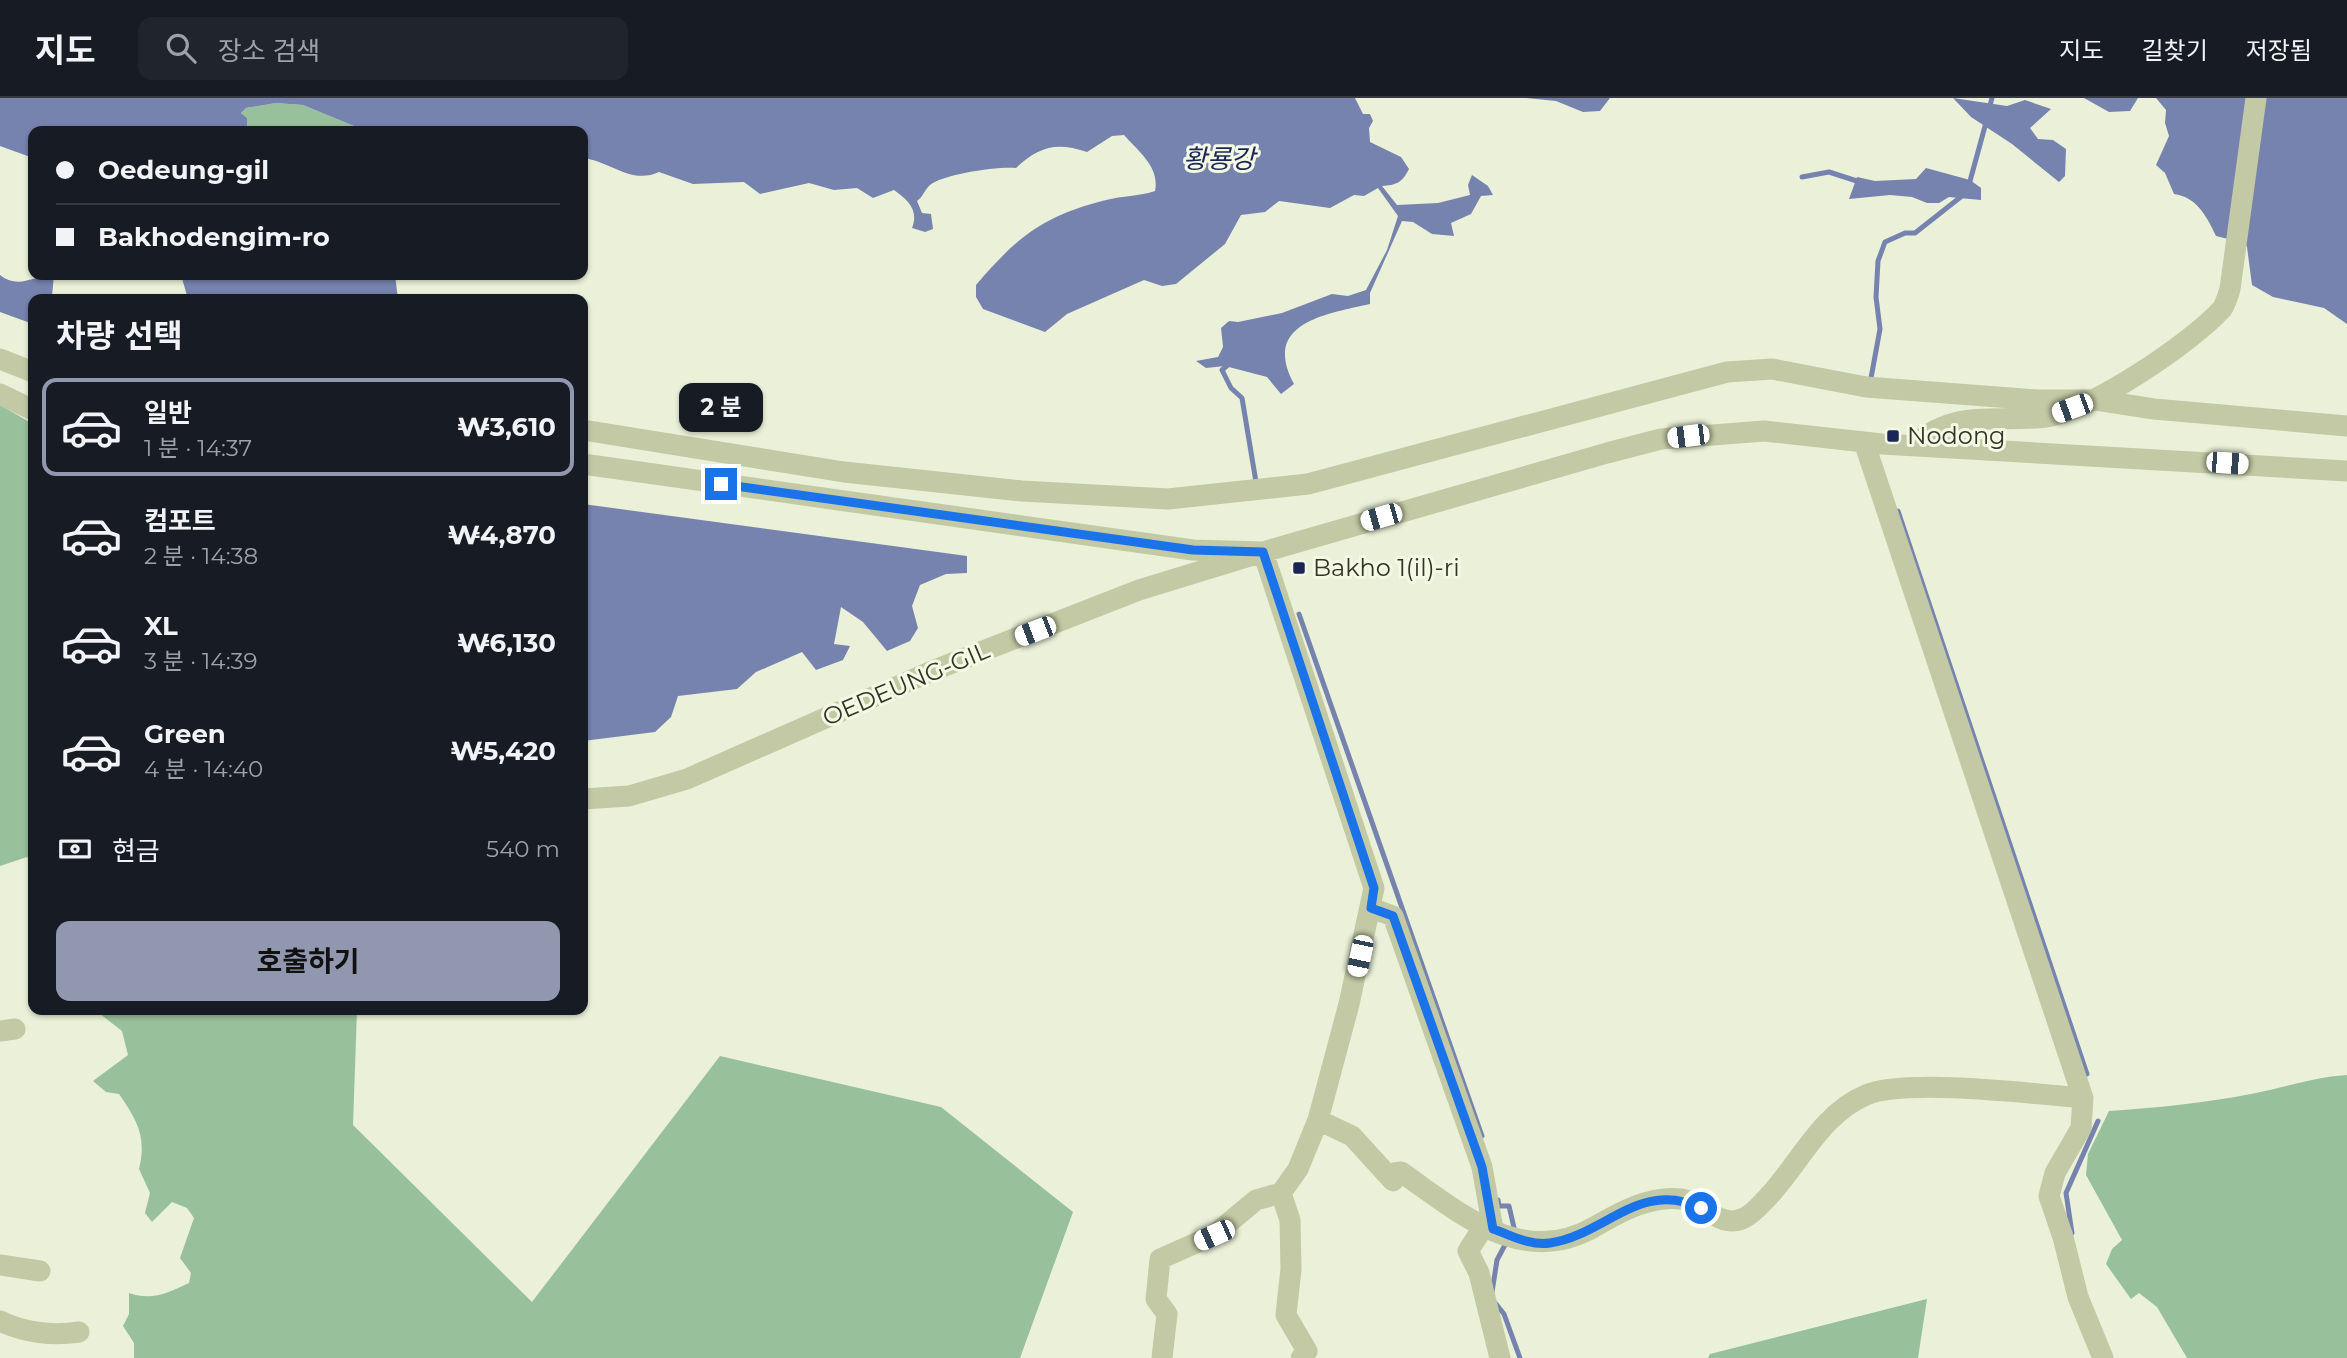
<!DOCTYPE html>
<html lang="ko">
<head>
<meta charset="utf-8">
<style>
	:root { --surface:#171b24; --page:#20242c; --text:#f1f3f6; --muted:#9ea1a6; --line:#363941; --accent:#9197ae }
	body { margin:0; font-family:Montserrat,"Noto Sans KR",sans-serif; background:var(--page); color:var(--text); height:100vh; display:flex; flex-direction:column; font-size:26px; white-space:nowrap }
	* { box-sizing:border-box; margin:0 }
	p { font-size:23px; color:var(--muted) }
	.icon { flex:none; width:38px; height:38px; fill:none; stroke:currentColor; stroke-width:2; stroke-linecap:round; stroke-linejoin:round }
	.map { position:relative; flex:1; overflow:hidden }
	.panel { position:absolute; left:28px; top:196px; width:560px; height:721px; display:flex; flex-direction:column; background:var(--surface); border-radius:14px; box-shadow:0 2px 5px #0004 }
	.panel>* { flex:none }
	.banner { position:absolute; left:28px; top:28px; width:560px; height:154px; border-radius:14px; box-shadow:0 2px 5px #0004; display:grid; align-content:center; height:154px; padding:0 28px; background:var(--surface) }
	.end { position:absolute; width:32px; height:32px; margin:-16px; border:9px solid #1a73e8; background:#fff; box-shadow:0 0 0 4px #fff }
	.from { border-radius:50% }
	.bubble { position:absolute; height:49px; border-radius:14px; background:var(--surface); box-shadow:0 2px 5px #0004; font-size:23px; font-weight:700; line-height:49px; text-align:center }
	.car { position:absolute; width:21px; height:42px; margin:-21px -10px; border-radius:9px; box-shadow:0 0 5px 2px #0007; background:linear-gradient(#fff 24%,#345 0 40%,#fff 0 76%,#345 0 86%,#fff 0) }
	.banner b { display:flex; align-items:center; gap:24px; height:66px; font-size:26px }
	.banner b+b { border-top:2px solid var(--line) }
	.banner i { width:18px; height:18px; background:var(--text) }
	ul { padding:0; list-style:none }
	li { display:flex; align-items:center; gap:21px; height:98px; margin:0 14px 10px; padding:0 14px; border:4px solid transparent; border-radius:14px }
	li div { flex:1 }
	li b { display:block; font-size:26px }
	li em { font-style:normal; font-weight:700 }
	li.active { border-color:var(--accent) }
	li>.icon { width:63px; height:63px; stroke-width:1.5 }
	h2 { padding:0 28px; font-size:32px; line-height:84px }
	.pay { display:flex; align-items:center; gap:18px; height:77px; padding:0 28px; font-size:26px }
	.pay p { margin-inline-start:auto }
	.cta { display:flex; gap:14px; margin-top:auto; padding:14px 28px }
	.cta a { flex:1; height:80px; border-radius:14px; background:var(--accent); color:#111; font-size:28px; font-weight:700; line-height:80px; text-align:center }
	header { display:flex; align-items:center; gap:42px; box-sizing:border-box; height:98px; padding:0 35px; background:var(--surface); border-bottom:2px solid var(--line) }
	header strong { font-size:33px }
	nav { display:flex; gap:38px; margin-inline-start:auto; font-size:24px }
	.search { width:490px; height:63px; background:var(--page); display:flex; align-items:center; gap:18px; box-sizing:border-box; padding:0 24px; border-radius:14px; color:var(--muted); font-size:26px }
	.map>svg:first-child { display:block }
	.green { fill:#98c09b }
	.water { fill:#7783af }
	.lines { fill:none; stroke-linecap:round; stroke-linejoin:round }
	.stream { stroke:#7783af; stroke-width:5 }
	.minor { stroke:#c2c9a4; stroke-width:21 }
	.route { stroke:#1a73e8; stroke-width:9 }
	.poi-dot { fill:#1b2656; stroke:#f3f9e4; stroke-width:2.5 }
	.labels { text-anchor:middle; stroke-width:6; stroke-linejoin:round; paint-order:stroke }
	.poi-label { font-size:24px; fill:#343426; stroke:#f3f9e4; text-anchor:start }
	.street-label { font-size:24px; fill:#343426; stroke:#f3f9e4 }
	.water-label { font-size:26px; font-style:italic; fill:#1b2656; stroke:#f3f9e4 }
</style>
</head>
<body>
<header>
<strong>지도</strong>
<div class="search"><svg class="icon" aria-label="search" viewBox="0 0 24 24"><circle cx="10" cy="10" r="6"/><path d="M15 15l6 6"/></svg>장소 검색</div>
<nav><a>지도</a><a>길찾기</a><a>저장됨</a></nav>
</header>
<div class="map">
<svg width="2347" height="1260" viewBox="0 0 2347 1260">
	<rect width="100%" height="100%" fill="#eaf1d8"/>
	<path class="green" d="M276,5L303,7L366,33H247V20L241,15L246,10Z
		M0,307L33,326V764L27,759L0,768Z
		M95,912H357L353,1027L532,1204L720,958L941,1009L1073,1114L1020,1260H134V1245L123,1228L129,1216V1195C152,1203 168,1195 189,1185L191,1175L180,1160L194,1120L187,1110L172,1104L152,1124L145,1115L150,1095L139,1071C147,1039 137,1022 119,996L106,994L93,983L128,957L122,933Z
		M2347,977V1260H2187L2157,1209L2139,1195L2131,1201L2106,1166L2112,1151L2122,1142L2086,1077L2088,1056L2109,1013C2156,1010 2204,1005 2251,996C2284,990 2313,979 2347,977Z
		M1927,1201L1918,1260H1708L1710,1256Z"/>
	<path class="water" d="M0,0H1355L1363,16H1370L1373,23L1369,30L1370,44L1401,59L1409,71C1402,85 1396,87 1382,88L1397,107L1438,105L1470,97L1468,87L1472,77L1488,88L1493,97L1481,98L1471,116L1451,125L1454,138L1432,136L1413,124L1402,123L1370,195V206C1326,216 1261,225 1294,286L1281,296L1267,279L1225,268L1206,270L1196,263L1218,259L1223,249L1221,230L1229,223L1238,224L1282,215L1332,196L1348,198L1366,192L1387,152L1398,118L1378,90L1364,98L1354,97L1330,110L1279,103L1265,114L1241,117L1225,146L1176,186L1162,188L1144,182L1067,216L1045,234L983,211L976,199V187C1018,138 1043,118 1106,102C1122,98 1140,98 1155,93C1160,69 1139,54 1124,37L1112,38L1087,54C1056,44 1040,48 1016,70C999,68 943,76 930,87C925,91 923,99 917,103L922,115L931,116L933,131L925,134L912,130C919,112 908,102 894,92L873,100L857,90L834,92L809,85L760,96L744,84L693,86L659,74C631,87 610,63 583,60V33H366L303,7L276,5L246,10L241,15L247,20V33H33V60L0,48Z
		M1526,0H1610L1600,13L1583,14L1556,3Z
		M1953,0L2007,8L2025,2L2051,11L2030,30L2038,41L2053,42L2066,51L2065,78L2059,84L2012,46L1971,19Z
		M2084,0H2138L2130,13L2109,14Z
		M2156,0H2347V226L2324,210L2273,199L2252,187L2247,149L2241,139L2228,141L2216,138C2207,119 2197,99 2174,96L2165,75L2156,67L2169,38L2165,25L2166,12Z
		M1926,70L1970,82L1981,90V102L1949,99L1939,105H1927L1912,99L1890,97L1849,101L1857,79L1875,83L1916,81Z
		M0,177C19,192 34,177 54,177L52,198L47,201H33V226L0,214Z
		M181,177H395L398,201H188Z
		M583,406L967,458V475L946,476L920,487L912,508L918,530L910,543L887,553L863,524L841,509L834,546L850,548L843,562L816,572L802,554L756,574L737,591L678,598L671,619L655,634L583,643Z"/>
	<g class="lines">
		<path class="stream" d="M1989,11L1992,0
			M1802,79L1829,74L1863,85
			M1229,266L1222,272L1231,290L1242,300L1256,384
			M1871,280L1880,231L1876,199L1878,163L1885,144L1905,135H1915L1967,94L1987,21
			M1898,413L2087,976
			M1299,516L1482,1038
			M1498,1102L1499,1108H1509L1515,1134
			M2072,1135L2066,1095L2098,1023
			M1492,1194L1497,1162L1506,1145
			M1496,1206L1504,1216L1520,1260"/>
		<path class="minor" d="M0,261L33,274
			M0,296L33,312
			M583,332L844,374L1022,393L1168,401L1308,386L1727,274L1772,271L1866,289L2038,302H2096L2154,311L2347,328
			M1864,344L2083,1000L2081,1030L2055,1075L2049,1098L2063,1139L2078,1199L2103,1260
			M1915,346C1957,310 1996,325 2046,319C2091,313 2192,244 2222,211C2226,205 2228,198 2230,191L2256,0
			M583,366L1193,452L1263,454L1607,355L1661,341L1764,333L1882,346L2347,373
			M583,701L629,698L687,681L932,573L1139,492L1263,454L1374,790L1349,906L1318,1022L1298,1071L1281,1095L1256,1102L1214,1137L1160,1161L1156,1201L1167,1216L1162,1260
			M1371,810L1393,818L1482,1069L1493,1131
			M0,933L15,931
			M1318,1022L1352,1038L1393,1083L1394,1075L1401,1074C1459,1114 1522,1172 1596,1128C1620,1114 1651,1097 1681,1101C1703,1104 1720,1132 1744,1120C1753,1116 1761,1106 1768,1099C1800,1065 1821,1016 1866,997C1906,980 2035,996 2083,1000
			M1281,1095L1290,1122L1291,1171L1286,1217L1307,1253L1301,1260
			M1484,1128L1468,1153L1479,1175L1500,1260
			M0,1167L40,1173
			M0,1223C24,1235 53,1238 79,1234"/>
	</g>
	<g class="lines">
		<path class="route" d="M721,386L1193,452L1263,454L1374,790L1371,810L1393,818L1482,1069L1493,1131C1511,1137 1529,1148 1550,1145C1605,1137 1640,1081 1701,1110"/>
	</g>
	<g class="poi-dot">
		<rect x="1886" y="331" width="14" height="14" rx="3.5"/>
		<rect x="1292" y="463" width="14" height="14" rx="3.5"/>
	</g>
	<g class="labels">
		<g class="poi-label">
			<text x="1907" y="346">Nodong</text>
			<text x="1313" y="478">Bakho 1(il)-ri</text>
		</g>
		<g class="street-label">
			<text transform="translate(906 586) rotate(-23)" y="8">OEDEUNG-GIL</text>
		</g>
		<g class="water-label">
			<text x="1219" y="70">황룡강</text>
		</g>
	</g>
</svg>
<i class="end from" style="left:1701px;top:1110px"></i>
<i class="end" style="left:721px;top:386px"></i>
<div class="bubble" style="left:679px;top:285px;width:84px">2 분</div>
<i class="car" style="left:2072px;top:310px;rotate:250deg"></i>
<i class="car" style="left:1688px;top:338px;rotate:263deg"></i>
<i class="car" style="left:2227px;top:365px;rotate:94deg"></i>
<i class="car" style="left:1381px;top:419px;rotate:254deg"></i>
<i class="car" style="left:1035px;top:533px;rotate:249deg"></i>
<i class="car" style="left:1360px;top:858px;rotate:192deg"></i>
<i class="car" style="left:1214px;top:1137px;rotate:246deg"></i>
<div class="banner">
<b><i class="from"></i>Oedeung-gil</b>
<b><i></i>Bakhodengim-ro</b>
</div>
<section class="panel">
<h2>차량 선택</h2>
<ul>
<li class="active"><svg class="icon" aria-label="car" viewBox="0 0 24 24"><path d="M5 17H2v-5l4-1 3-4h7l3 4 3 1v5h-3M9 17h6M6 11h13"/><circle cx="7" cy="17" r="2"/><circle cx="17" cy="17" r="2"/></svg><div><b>일반</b><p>1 분 · 14:37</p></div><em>₩3,610</em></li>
<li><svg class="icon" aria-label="car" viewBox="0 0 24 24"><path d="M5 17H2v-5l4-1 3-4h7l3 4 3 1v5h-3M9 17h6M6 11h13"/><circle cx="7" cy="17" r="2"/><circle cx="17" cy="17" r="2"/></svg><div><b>컴포트</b><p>2 분 · 14:38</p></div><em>₩4,870</em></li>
<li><svg class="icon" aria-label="car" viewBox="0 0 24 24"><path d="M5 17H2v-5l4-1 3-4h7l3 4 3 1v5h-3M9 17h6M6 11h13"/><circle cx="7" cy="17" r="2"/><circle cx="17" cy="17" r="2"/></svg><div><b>XL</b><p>3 분 · 14:39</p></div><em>₩6,130</em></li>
<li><svg class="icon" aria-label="car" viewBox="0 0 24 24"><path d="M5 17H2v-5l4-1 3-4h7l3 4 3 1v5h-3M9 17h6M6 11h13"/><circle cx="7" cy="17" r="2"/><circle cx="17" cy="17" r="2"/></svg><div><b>Green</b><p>4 분 · 14:40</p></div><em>₩5,420</em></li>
</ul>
<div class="pay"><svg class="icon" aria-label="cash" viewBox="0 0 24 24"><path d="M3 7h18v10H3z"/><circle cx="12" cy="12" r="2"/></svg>현금<p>540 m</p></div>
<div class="cta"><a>호출하기</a></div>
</section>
</div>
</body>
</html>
